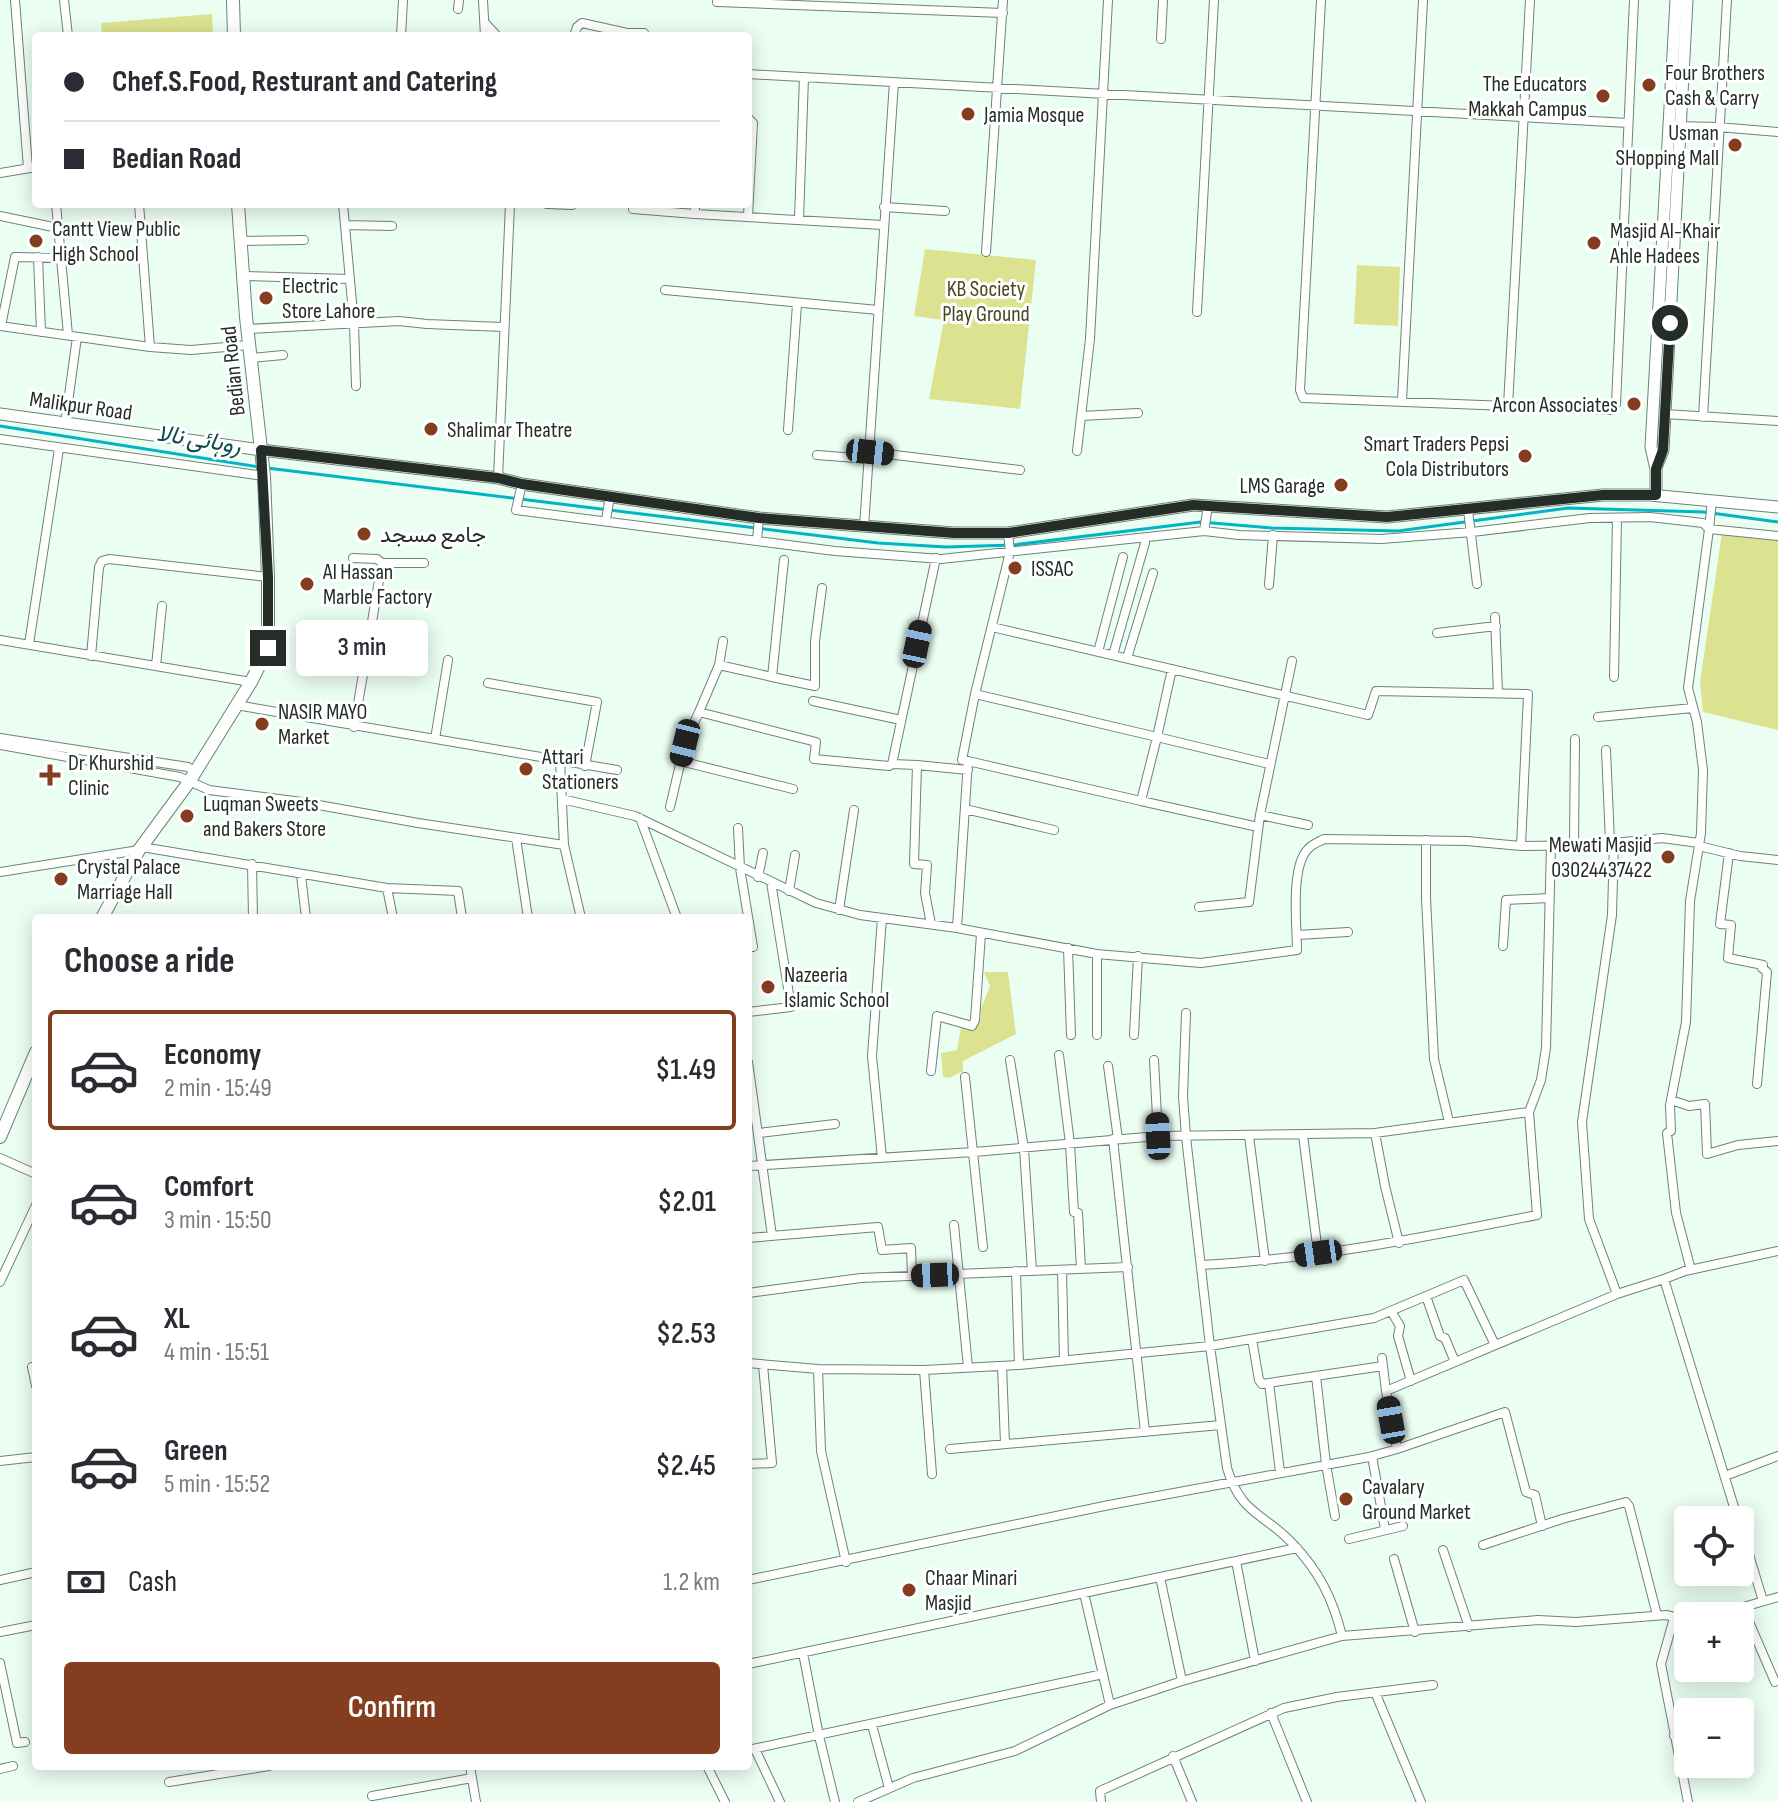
<!DOCTYPE html>
<html lang="en">
<head>
<meta charset="utf-8">
<style>
	:root { --surface:#fff; --page:#f7f7f7; --text:#2b2b33; --muted:#7c7c81; --line:#e1e1e2; --accent:#853d1f }
	body { margin:0; font-family:"Sofia Sans Condensed",Vazirmatn,sans-serif; background:var(--page); color:var(--text); height:100vh; display:flex; flex-direction:column; font-size:30px; white-space:nowrap }
	* { box-sizing:border-box; margin:0 }
	p { font-size:26px; color:var(--muted) }
	.icon { flex:none; width:44px; height:44px; fill:none; stroke:currentColor; stroke-width:2; stroke-linecap:round; stroke-linejoin:round }
	.map { position:relative; flex:1; overflow:hidden }
	.side { position:absolute; left:32px; top:914px; width:720px; height:856px; display:flex; flex-direction:column; background:var(--surface); border-radius:8px; box-shadow:0 4px 20px #0003 }
	.side>* { flex:none }
	.hud { position:absolute; left:32px; top:32px; width:720px; height:176px; border-radius:8px; box-shadow:0 4px 20px #0003; display:grid; align-content:center; height:176px; padding:0 32px; background:var(--surface) }
	.buttons { position:absolute; left:1674px; top:1506px; display:grid; gap:16px }
	.buttons a { display:grid; place-items:center; width:80px; height:80px; border-radius:8px; background:var(--surface); box-shadow:0 4px 20px #0003; font-size:40px }
	.end { position:absolute; width:36px; height:36px; margin:-18px; border:10px solid #242d28; background:#fff; box-shadow:0 0 0 4px #fff }
	.from { border-radius:50% }
	.bubble { position:absolute; height:56px; border-radius:8px; background:var(--surface); box-shadow:0 4px 20px #0003; font-size:26px; font-weight:600; line-height:56px; text-align:center }
	.car { position:absolute; width:24px; height:48px; margin:-24px -12px; border-radius:10px; box-shadow:0 0 6px 2px #0007; background:linear-gradient(#222 24%,#8ab4d8 0 40%,#222 0 76%,#8ab4d8 0 86%,#222 0) }
	.hud b { display:flex; align-items:center; gap:28px; height:76px; font-size:30px }
	.hud b+b { border-top:2px solid var(--line) }
	.hud i { width:20px; height:20px; background:var(--text) }
	ul { padding:0; list-style:none }
	li { display:flex; align-items:center; gap:24px; height:120px; margin:0 16px 12px; padding:0 16px; border:4px solid transparent; border-radius:8px }
	li div { flex:1 }
	li b { display:block; font-size:30px }
	li em { font-style:normal; font-weight:600 }
	li.on { border-color:var(--accent) }
	li>.icon { width:72px; height:72px; stroke-width:1.5 }
	h2 { padding:0 32px; font-size:36px; line-height:96px }
	.pay { display:flex; align-items:center; gap:20px; height:88px; padding:0 32px; font-size:30px }
	.pay p { margin-inline-start:auto }
	.cta { display:flex; gap:16px; margin-top:auto; padding:16px 32px }
	.cta a { flex:1; height:92px; border-radius:8px; background:var(--accent); color:#fff; font-size:32px; font-weight:600; line-height:92px; text-align:center }
	.map>svg:first-child { display:block }
	.green { fill:#dce390 }
	.lines { fill:none; stroke-linecap:round; stroke-linejoin:round }
	.stream { stroke:#01b5c5; stroke-width:3 }
	.minor-casing { stroke:#6d8376; stroke-width:10 }
	.tertiary-casing { stroke:#6d8376; stroke-width:13 }
	.secondary-casing { stroke:#6d8376; stroke-width:14 }
	.minor { stroke:#fff; stroke-width:8 }
	.tertiary { stroke:#fff; stroke-width:11 }
	.secondary { stroke:#fff; stroke-width:12 }
	.route { stroke:#242d28; stroke-width:10 }
	.poi-dot { fill:#853d1f; stroke:#fff; stroke-width:3 }
	.labels { text-anchor:middle; stroke-width:6; stroke-linejoin:round; paint-order:stroke }
	.poi-label { font-size:22px; fill:#242d28; stroke:#fff; text-anchor:start }
	.park-label { font-size:22px; fill:#45481f; stroke:#fff }
	.street-label { font-size:22px; fill:#242d28; stroke:#fff }
	.water-label { font-size:24px; font-style:italic; fill:#0b4b52; stroke:#fff }
</style>
</head>
<body>
<div class="map">
<svg width="1778" height="1802" viewBox="0 0 1778 1802">
	<rect width="100%" height="100%" fill="#ebfef2"/>
	<path class="green" d="M212,14L213,36H102L101,23Z
		M925,249L1036,260L1020,409L929,399L944,320L914,316Z
		M1357,265L1400,267L1398,326L1354,324Z
		M1722,533L1778,540V730L1703,712L1700,682Z
		M984,972H1008L1016,1034L963,1061V1071L949,1078L943,1077L941,1053L957,1050L961,1028L972,1030L981,1018L980,1011L990,986Z"/>
	<g class="lines">
		<path class="stream" d="M0,426L259,467
			M267,468L878,543L946,547L1013,545L1201,522L1272,528L1398,531L1568,508L1704,512L1778,522"/>
		<g class="minor-casing">
			<path id="minor" d="M15,0L28,168
				M64,0L68,36
				M483,0L485,36
				M1321,0L1300,390L1303,398L1607,410H1613L1616,404L1634,0
				M717,2L1003,13
				M458,9L459,0
				M485,23L497,36
				M401,36L403,0
				M574,36L577,27L582,23L627,33H644
				M1161,39L1163,0
				M748,74L1628,123
				M1675,126L1718,127L1778,132
				M0,173L36,167
				M56,204L68,335
				M139,204L150,347
				M343,204L354,324L356,386
				M547,204L572,205
				M695,204V214L883,225
				M884,207L945,211
				M633,209L695,214
				M0,216L58,228
				M748,216L753,123L748,118
				M799,219L804,77
				M345,225L392,226
				M240,241L304,240
				M986,252L1003,0
				M38,257L41,332
				M243,276L349,279
				M665,290L878,310
				M1197,312L1214,0
				M0,326L150,347L191,350L249,345
				M1,326L15,257L61,258
				M247,329L399,321L427,324L503,327
				M251,358L283,355
				M1402,401L1423,0
				M1508,406L1530,0
				M1665,414L1778,421
				M1081,416L1138,413
				M1703,417L1727,0
				M65,424L77,337
				M788,430L797,304
				M0,439L264,476
				M1077,451L1090,339L1108,0
				M870,452L1020,470
				M817,455L869,459
				M498,478L510,204
				M522,484L516,510L835,551L941,559L1204,531L1239,535L1381,539L1472,532L1590,518L1650,517L1703,523L1709,529L1688,688L1697,722L1703,770L1701,833L1690,901L1686,1022L1670,1105L1671,1131L1667,1133L1676,1213L1691,1270
				M1712,500L1709,529L1778,536
				M1468,510L1477,584
				M606,520L610,496
				M864,527L894,82
				M1204,531L1208,506
				M757,540L759,518
				M353,558L377,559L382,563
				M1269,585L1273,535
				M1495,617L1498,693
				M992,627L1368,715L1376,691L1528,694L1521,846
				M1437,633L1496,626
				M0,640L251,682
				M29,644L59,449
				M1098,652L1123,557
				M1113,655L1145,543
				M91,656L99,567L102,561L109,559L268,577
				M1127,658L1153,573
				M365,664L403,668
				M719,665L772,677L784,560
				M156,666L162,606
				M1172,669L1157,737L1269,764
				M772,677L815,686V641L822,588
				M1614,677L1617,518
				M488,683L597,702L585,766
				M975,694L1010,552L1008,533
				M813,701L901,720
				M236,705L617,770
				M699,712L719,665L723,641
				M1598,717L1693,708
				M354,727L382,563H424
				M0,738L188,767L195,772
				M435,739L448,660
				M0,745L180,777L209,790L302,802L418,823L564,845
				M1606,750L1610,842
				M560,761L564,845L581,918
				M680,761L793,789
				M968,761L1141,801
				M892,764L936,558
				M562,799L635,816L816,903L860,915L957,928L1097,954L1201,963L1297,950C1297,926 1290,867 1308,849C1312,844 1319,842 1324,839L1467,841L1521,846L1595,845L1662,838L1699,843
				M670,807L685,743L699,712L816,742L814,759L889,766L892,764L917,765
				M965,809L1054,830
				M1260,815L1308,825
				M640,818L677,918
				M738,828L740,868L753,947
				M516,838L528,918
				M1426,840V898L1434,1059L1449,1122
				M1614,842L1612,915L1582,1122L1589,1219L1617,1294L1664,1279
				M1574,844L1575,739
				M1699,846L1740,856L1778,860
				M142,847L387,888L458,891L462,918
				M1729,853L1720,924L1731,925L1728,958L1763,965L1762,968L1767,972L1757,1084
				M252,864L253,918
				M0,872L139,850
				M301,875L306,918
				M758,877L763,853
				M387,888L393,918
				M789,891L795,855
				M1199,907L1249,902L1260,815L1292,661
				M839,910L854,810
				M882,918L872,1056L882,1158
				M931,924L925,893L927,865L914,864L917,765L968,770
				M957,928L968,761L962,760L975,694L1157,737L1141,801L1258,827
				M1297,935L1348,932
				M1503,946L1506,900L1549,898
				M1068,948L1071,1035
				M748,1012L791,1007L771,882
				M1186,1013L1183,1096L1186,1137L1210,1346L1227,1468C1241,1515 1264,1513 1292,1543C1319,1571 1333,1599 1342,1636
				M1097,1035V954
				M1134,1035L1138,956
				M1059,1055L1070,1144L1074,1212L1078,1213L1081,1269
				M1010,1060L1024,1149L1032,1271
				M1154,1060L1158,1136
				M748,1062L772,1236
				M1108,1066L1118,1139
				M931,1071L937,1016L972,1026L975,1020L981,934
				M965,1077L983,1247
				M1671,1100L1689,1106L1705,1104L1707,1154L1738,1145L1778,1141
				M759,1133L835,1124
				M1375,1133L1385,1186L1399,1243
				M1303,1135L1318,1253
				M1249,1136L1265,1261
				M1113,1139L1145,1432
				M0,1158L36,1174
				M748,1166L974,1152L1158,1136L1375,1133L1529,1112
				M954,1225L968,1367
				M748,1238L878,1227L882,1250L911,1248L912,1276
				M1201,1265C1315,1259 1426,1237 1537,1215L1529,1112L1541,1080L1546,1048L1551,845
				M1062,1270L1064,1360
				M1016,1271L1019,1365
				M0,1282L36,1205
				M748,1293L861,1278L1128,1267
				M1426,1296L1440,1336L1445,1338L1455,1362
				M1391,1311L1400,1326L1398,1336L1411,1381
				M1252,1339L1259,1380L1262,1384L1383,1366
				M1382,1358L1386,1391
				M748,1363L818,1369L924,1370L1019,1365L1210,1346L1374,1318L1464,1280L1495,1345
				M1002,1366L1005,1444
				M32,1367L36,1386
				M818,1369L821,1451L846,1562
				M924,1370L932,1474
				M1316,1376L1326,1464L1335,1516
				M1269,1383L1280,1472
				M950,1449L1221,1425
				M1397,1449L1505,1412L1526,1492L1535,1495L1542,1526
				M1372,1456L1385,1529
				M0,1461L36,1457
				M748,1464L772,1463L763,1365
				M1725,1476L1778,1456
				M1738,1520L1664,1279L1685,1271L1778,1251
				M1740,1525L1763,1601
				M1349,1539L1403,1526
				M1483,1545L1562,1519L1626,1502L1629,1506L1657,1615
				M1443,1550L1469,1627
				M1394,1559L1415,1632
				M1236,1561L1255,1661
				M1160,1577L1182,1681
				M0,1580L36,1572
				M748,1580L1109,1505L1369,1457L1397,1449L1386,1391L1617,1294
				M1084,1593L1110,1705
				M1743,1608L1775,1682
				M1712,1616L1778,1597
				M1674,1618L1661,1664L1688,1802
				M0,1632L36,1625
				M803,1653L819,1736L835,1802
				M0,1663L17,1743L25,1742
				M748,1664L1297,1548
				M1735,1668V1670
				M1375,1692L1421,1802
				M1271,1713L1307,1802
				M872,1725L889,1788
				M1674,1736L1688,1732
				M755,1749L780,1802
				M748,1750L1103,1674
				M1173,1756L1192,1802
				M470,1766L476,1802
				M707,1766L725,1802
				M0,1769L13,1766
				M169,1782L269,1766
				M372,1796L472,1778
				M858,1802L913,1778L1015,1751L1110,1705L1182,1681L1342,1636L1538,1620L1576,1622L1666,1615L1688,1620
				M1101,1802L1100,1791L1284,1708L1337,1697L1433,1685"/>
		</g>
		<g class="tertiary-casing">
			<path id="tertiary" d="M0,414L261,450L498,478L522,484L759,518L954,533H1008L1193,505L1387,517L1603,495H1650L1778,507
				M1656,468L1663,450L1687,0
				M1656,495V469L1651,447L1676,0"/>
		</g>
		<g class="secondary-casing">
			<path id="secondary" d="M233,0L234,36
				M102,918L139,850L189,782L251,682L268,648V577L264,476L246,317L238,204
				M0,1137L36,1052"/>
		</g>
		<use href="#minor" class="minor"/>
		<use href="#tertiary" class="tertiary"/>
		<use href="#secondary" class="secondary"/>
	</g>
	<g class="lines">
		<path class="route" d="M268,648V577L261,450L498,478L522,484L759,518L954,533H1008L1193,505L1387,517L1603,495H1656V469L1663,450L1670,323"/>
	</g>
	<g class="poi-dot">
		<circle cx="1649" cy="85" r="8"/>
		<circle cx="1603" cy="96" r="8"/>
		<circle cx="968" cy="114" r="8"/>
		<circle cx="1735" cy="145" r="8"/>
		<circle cx="36" cy="241" r="8"/>
		<circle cx="1594" cy="243" r="8"/>
		<circle cx="266" cy="298" r="8"/>
		<circle cx="1634" cy="404" r="8"/>
		<circle cx="431" cy="429" r="8"/>
		<circle cx="1525" cy="456" r="8"/>
		<circle cx="1341" cy="485" r="8"/>
		<circle cx="364" cy="534" r="8"/>
		<circle cx="1015" cy="568" r="8"/>
		<circle cx="307" cy="584" r="8"/>
		<circle cx="262" cy="724" r="8"/>
		<circle cx="526" cy="769" r="8"/>
		<path d="M46 763h8v8h8v8h-8v8h-8v-8h-8v-8h8z"/>
		<circle cx="187" cy="816" r="8"/>
		<circle cx="1668" cy="857" r="8"/>
		<circle cx="61" cy="879" r="8"/>
		<circle cx="768" cy="987" r="8"/>
		<circle cx="1346" cy="1499" r="8"/>
		<circle cx="909" cy="1590" r="8"/>
	</g>
	<g class="labels">
		<g class="poi-label">
			<text x="1665" y="80">Four Brothers<tspan x="1665" dy="25">Cash &amp; Carry</tspan></text>
			<text x="1587" y="91" text-anchor="end">The Educators<tspan x="1587" dy="25">Makkah Campus</tspan></text>
			<text x="984" y="122">Jamia Mosque</text>
			<text x="1719" y="140" text-anchor="end">Usman<tspan x="1719" dy="25">SHopping Mall</tspan></text>
			<text x="52" y="236">Cantt View Public<tspan x="52" dy="25">High School</tspan></text>
			<text x="1610" y="238">Masjid Al-Khair<tspan x="1610" dy="25">Ahle Hadees</tspan></text>
			<text x="282" y="293">Electric<tspan x="282" dy="25">Store Lahore</tspan></text>
			<text x="1618" y="412" text-anchor="end">Arcon Associates</text>
			<text x="447" y="437">Shalimar Theatre</text>
			<text x="1509" y="451" text-anchor="end">Smart Traders Pepsi<tspan x="1509" dy="25">Cola Distributors</tspan></text>
			<text x="1325" y="493" text-anchor="end">LMS Garage</text>
			<text x="380" y="542">جامع مسجد</text>
			<text x="1031" y="576">ISSAC</text>
			<text x="323" y="579">Al Hassan<tspan x="323" dy="25">Marble Factory</tspan></text>
			<text x="278" y="719">NASIR MAYO<tspan x="278" dy="25">Market</tspan></text>
			<text x="542" y="764">Attari<tspan x="542" dy="25">Stationers</tspan></text>
			<text x="68" y="770">Dr Khurshid<tspan x="68" dy="25">Clinic</tspan></text>
			<text x="203" y="811">Luqman Sweets<tspan x="203" dy="25">and Bakers Store</tspan></text>
			<text x="1652" y="852" text-anchor="end">Mewati Masjid<tspan x="1652" dy="25">03024437422</tspan></text>
			<text x="77" y="874">Crystal Palace<tspan x="77" dy="25">Marriage Hall</tspan></text>
			<text x="784" y="982">Nazeeria<tspan x="784" dy="25">Islamic School</tspan></text>
			<text x="1362" y="1494">Cavalary<tspan x="1362" dy="25">Ground Market</tspan></text>
			<text x="925" y="1585">Chaar Minari<tspan x="925" dy="25">Masjid</tspan></text>
		</g>
		<g class="park-label">
			<text x="986" y="296">KB Society<tspan x="986" dy="25">Play Ground</tspan></text>
		</g>
		<g class="street-label">
			<text transform="translate(232 371) rotate(-96)" y="8">Bedian Road</text>
			<text transform="translate(81 405) rotate(8)" y="8">Malikpur Road</text>
		</g>
		<g class="water-label">
			<text transform="translate(199 439) rotate(9)" y="8">روہائی نالا</text>
		</g>
	</g>
</svg>
<div class="buttons">
<a><svg class="icon" aria-label="locate" viewBox="0 0 24 24"><circle cx="12" cy="12" r="6"/><path d="M12 2v4M12 18v4M2 12h4M18 12h4"/></svg></a>
<a>+</a>
<a>−</a>
</div>
<i class="end from" style="left:1670px;top:323px"></i>
<i class="end" style="left:268px;top:648px"></i>
<div class="bubble" style="left:296px;top:620px;width:132px">3 min</div>
<i class="car" style="left:870px;top:452px;rotate:96deg"></i>
<i class="car" style="left:917px;top:644px;rotate:12deg"></i>
<i class="car" style="left:685px;top:743px;rotate:194deg"></i>
<i class="car" style="left:1158px;top:1136px;rotate:357deg"></i>
<i class="car" style="left:1318px;top:1253px;rotate:262deg"></i>
<i class="car" style="left:935px;top:1275px;rotate:268deg"></i>
<i class="car" style="left:1391px;top:1420px;rotate:350deg"></i>
<div class="hud">
<b><i class="from"></i>Chef.S.Food, Resturant and Catering</b>
<b><i></i>Bedian Road</b>
</div>
<section class="side">
<h2>Choose a ride</h2>
<ul>
<li class="on"><svg class="icon" aria-label="car" viewBox="0 0 24 24"><path d="M5 17H2v-5l4-1 3-4h7l3 4 3 1v5h-3M9 17h6M6 11h13"/><circle cx="7" cy="17" r="2"/><circle cx="17" cy="17" r="2"/></svg><div><b>Economy</b><p>2 min · 15:49</p></div><em>$1.49</em></li>
<li><svg class="icon" aria-label="car" viewBox="0 0 24 24"><path d="M5 17H2v-5l4-1 3-4h7l3 4 3 1v5h-3M9 17h6M6 11h13"/><circle cx="7" cy="17" r="2"/><circle cx="17" cy="17" r="2"/></svg><div><b>Comfort</b><p>3 min · 15:50</p></div><em>$2.01</em></li>
<li><svg class="icon" aria-label="car" viewBox="0 0 24 24"><path d="M5 17H2v-5l4-1 3-4h7l3 4 3 1v5h-3M9 17h6M6 11h13"/><circle cx="7" cy="17" r="2"/><circle cx="17" cy="17" r="2"/></svg><div><b>XL</b><p>4 min · 15:51</p></div><em>$2.53</em></li>
<li><svg class="icon" aria-label="car" viewBox="0 0 24 24"><path d="M5 17H2v-5l4-1 3-4h7l3 4 3 1v5h-3M9 17h6M6 11h13"/><circle cx="7" cy="17" r="2"/><circle cx="17" cy="17" r="2"/></svg><div><b>Green</b><p>5 min · 15:52</p></div><em>$2.45</em></li>
</ul>
<div class="pay"><svg class="icon" aria-label="cash" viewBox="0 0 24 24"><path d="M3 7h18v10H3z"/><circle cx="12" cy="12" r="2"/></svg>Cash<p>1.2 km</p></div>
<div class="cta"><a>Confirm</a></div>
</section>
</div>
</body>
</html>
